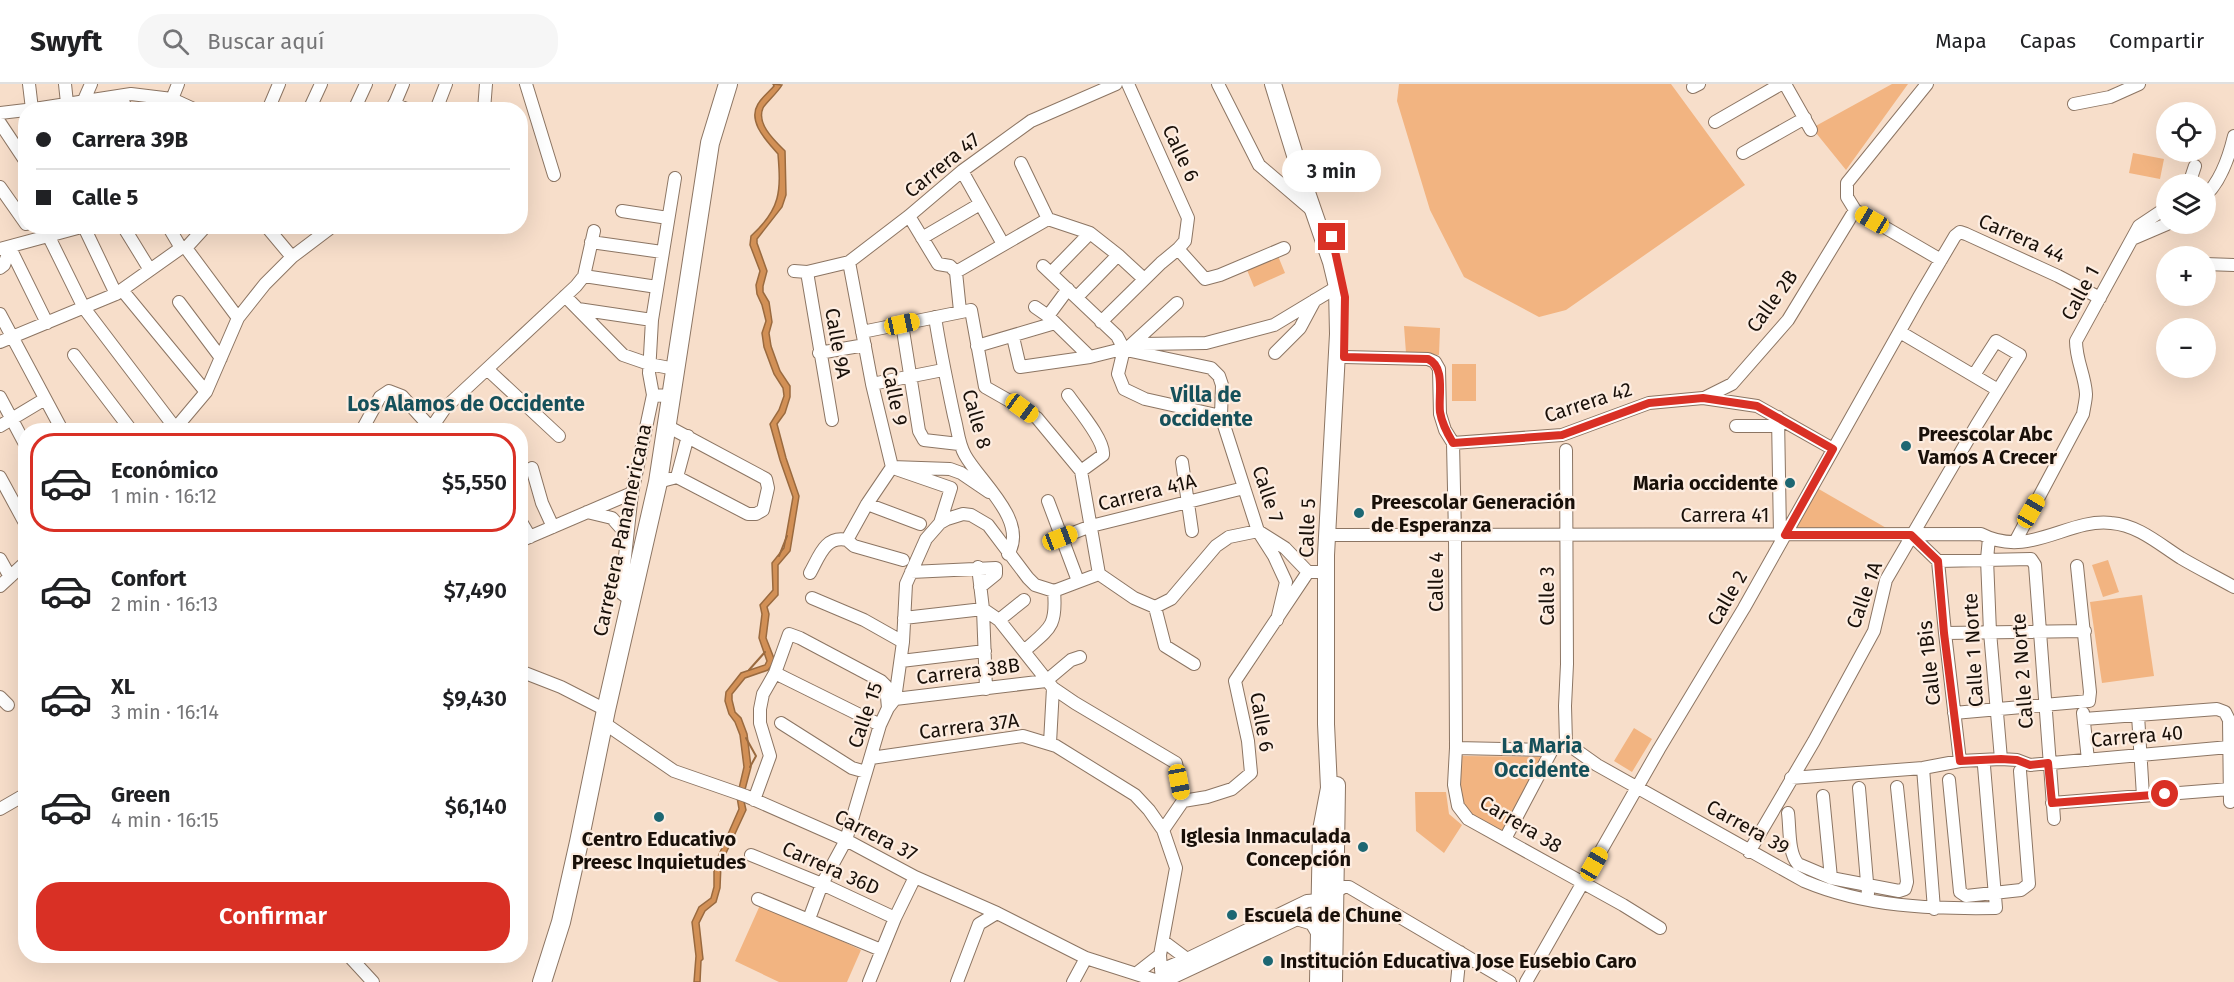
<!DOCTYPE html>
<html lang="es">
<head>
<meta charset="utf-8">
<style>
	:root { --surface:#fff; --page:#f6f6f6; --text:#202124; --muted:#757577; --line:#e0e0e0; --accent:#d93025 }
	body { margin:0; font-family:"Fira Sans",sans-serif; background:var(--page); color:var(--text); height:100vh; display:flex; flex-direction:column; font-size:22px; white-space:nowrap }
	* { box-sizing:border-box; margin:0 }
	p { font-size:20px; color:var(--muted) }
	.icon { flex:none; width:33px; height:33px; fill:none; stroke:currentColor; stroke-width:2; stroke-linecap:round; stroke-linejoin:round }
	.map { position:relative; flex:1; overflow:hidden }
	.drawer { position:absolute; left:18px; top:339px; width:510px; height:540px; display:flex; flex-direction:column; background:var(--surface); border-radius:24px; box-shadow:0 6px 24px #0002 }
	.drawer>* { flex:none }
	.top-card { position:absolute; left:18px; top:18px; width:510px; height:132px; border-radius:24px; box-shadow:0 6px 24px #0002; display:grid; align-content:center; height:132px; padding:0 18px; background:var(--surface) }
	.fabs { position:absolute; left:2156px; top:18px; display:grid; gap:12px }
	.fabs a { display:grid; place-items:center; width:60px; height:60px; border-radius:50%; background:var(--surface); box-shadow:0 6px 24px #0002; font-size:30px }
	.end { position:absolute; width:27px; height:27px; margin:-14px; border:8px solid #d93025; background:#fff; box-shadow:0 0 0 3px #fff }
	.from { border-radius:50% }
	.bubble { position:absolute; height:42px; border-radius:21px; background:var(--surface); box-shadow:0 6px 24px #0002; font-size:20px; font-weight:600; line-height:42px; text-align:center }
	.car { position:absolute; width:18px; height:36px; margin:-18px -9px; border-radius:8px; box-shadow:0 0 4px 2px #0007; background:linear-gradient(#f5c518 24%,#345 0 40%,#f5c518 0 76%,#345 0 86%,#f5c518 0) }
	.top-card b { display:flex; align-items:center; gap:21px; height:57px; font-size:22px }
	.top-card b+b { border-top:2px solid var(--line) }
	.top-card i { width:15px; height:15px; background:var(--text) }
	ul { padding:10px 0 0; list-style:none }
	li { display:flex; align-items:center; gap:18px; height:99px; margin:0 12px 9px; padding:0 6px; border:3px solid transparent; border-radius:24px }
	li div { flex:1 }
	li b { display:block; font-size:22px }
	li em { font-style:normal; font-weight:600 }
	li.selected { border-color:var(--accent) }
	li>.icon { width:54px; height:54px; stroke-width:1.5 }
	.primary-button { display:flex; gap:12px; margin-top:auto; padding:12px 18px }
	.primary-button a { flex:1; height:69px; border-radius:24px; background:var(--accent); color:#fff; font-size:24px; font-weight:600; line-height:69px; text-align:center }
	header { display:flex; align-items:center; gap:36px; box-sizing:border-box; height:84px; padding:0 30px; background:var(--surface); border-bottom:2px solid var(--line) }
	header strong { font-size:28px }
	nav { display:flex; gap:33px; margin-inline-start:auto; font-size:21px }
	.search { width:420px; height:54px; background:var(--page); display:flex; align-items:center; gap:15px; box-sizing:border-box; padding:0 21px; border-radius:24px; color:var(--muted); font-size:22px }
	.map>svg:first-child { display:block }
	.green { fill:#f2b481 }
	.water { fill:#d29056; stroke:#9a6a3f; stroke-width:1.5 }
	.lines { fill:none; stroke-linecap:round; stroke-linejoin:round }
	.stream { stroke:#9a6a3f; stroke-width:2 }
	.minor-casing { stroke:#8c7563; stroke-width:14 }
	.major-casing { stroke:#8c7563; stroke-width:18 }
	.highway-casing { stroke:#8c7563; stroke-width:20 }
	.minor { stroke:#fff; stroke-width:12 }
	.major { stroke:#fff; stroke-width:16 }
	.highway { stroke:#fff; stroke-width:18 }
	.route { stroke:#d93025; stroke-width:8 }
	.poi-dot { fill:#1d6773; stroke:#fdede1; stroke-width:2 }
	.labels { text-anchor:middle; stroke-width:4.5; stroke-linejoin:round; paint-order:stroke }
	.street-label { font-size:20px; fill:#191009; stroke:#fdede1 }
	.poi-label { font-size:20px; font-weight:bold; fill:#191009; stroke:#fdede1; text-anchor:start }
	.neighbourhood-label { font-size:21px; font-weight:bold; fill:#16505a; stroke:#fdede1 }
</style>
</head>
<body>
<header>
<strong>Swyft</strong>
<div class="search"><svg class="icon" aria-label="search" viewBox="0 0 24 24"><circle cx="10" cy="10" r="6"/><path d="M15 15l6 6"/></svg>Buscar aquí</div>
<nav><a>Mapa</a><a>Capas</a><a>Compartir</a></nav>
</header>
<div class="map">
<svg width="2234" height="898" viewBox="0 0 2234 898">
	<rect width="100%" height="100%" fill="#f7deca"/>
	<path class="green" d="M1399,0H1671L1745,101L1566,226L1539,233L1464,193L1430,126L1397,17Z
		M1892,0H1908L1846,86L1812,44Z
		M2133,69L2164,75L2160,95L2129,89Z
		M1278,172L1285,189L1254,203L1247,186Z
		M1404,242L1440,244L1439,271L1406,269Z
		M1452,280H1476V317H1452Z
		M1817,404L1888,445L1793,446Z
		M2108,476L2119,508L2103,513L2092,481Z
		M2142,511L2154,592L2102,599L2090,518Z
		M1634,644L1652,655L1632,688L1614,677Z
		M1461,672L1541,673L1503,747L1475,733L1461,720Z
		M1415,708H1446L1449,730L1462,741L1444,769L1416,747Z
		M761,819L861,866L847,898H779L735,877Z"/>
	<path class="water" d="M773,0L782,1C778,8 765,20 763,24C756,40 775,57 785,67L786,111L782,123L757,155V159L767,187L763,202V208L769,218L772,238L769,249L771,262L780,287L790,302V313L785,329L777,340L786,374L799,412L790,467L778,481V511L767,523L769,530L766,554L775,577L768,586L745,594L732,610V616L735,628L741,634L747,650L751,683L743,713L746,726L721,780L720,804L716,818L705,827L699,839L703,875L701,877L700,898H694L696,872L692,838L699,823L711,814L714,803V782L739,725L737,713L744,683L740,651L735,638L729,630L725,617L726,608L741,589L765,581L767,577L759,554L762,530L760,521L773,506L772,479L784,464L793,413L780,376L770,340L779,326L784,312L783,304L774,290L764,263L762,249L766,237L762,221L757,210L756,201L760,187L750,161L751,152C781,125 781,107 778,70C767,57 747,38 758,20C762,13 769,8 774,2Z"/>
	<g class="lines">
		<path class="stream" d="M779,472L787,452
			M749,586L765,568
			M746,654L756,672L750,683"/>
		<g class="minor-casing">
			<path id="minor" d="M29,0L32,25
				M65,0L67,19
				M526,0L554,91
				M1218,0L1259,81L1314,128
				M1785,0L1811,46
				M1927,0L1847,99V113L1855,126L1941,176
				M1693,3L1699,0
				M119,12L128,26
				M172,15L178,0
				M84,16L91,0
				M394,20L409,26
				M2074,20L2110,13L2139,0
				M28,26L131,10L172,15L196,26
				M268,26L279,0
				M309,26L321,0
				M354,26L366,0
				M392,26L403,0
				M436,26L446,0
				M484,26L486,0
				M0,29L26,26
				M1715,38L1781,0
				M0,39L26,78
				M1743,69L1805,34
				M1021,79L1048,135
				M962,87L1003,160
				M2189,100L2195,82
				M0,103L26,140
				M2205,112C2221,97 2229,73 2234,52
				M622,127L668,134
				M909,132L938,180L950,182L956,188L960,227
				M1048,135L1090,149L1118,171L1144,195
				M123,142L150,186
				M168,142L181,164
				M266,142L292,173
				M84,143L116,210
				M49,153L84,224L176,345
				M922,154L980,120
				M2132,155L2167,140
				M591,158L662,168
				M10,164L47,239
				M186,164L238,234
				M0,165L85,142
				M1178,165L1205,195L1220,191L1284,164
				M849,178L872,300L892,383
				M2205,180L2234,181
				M1043,182L1117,252L1124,265
				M0,184L4,181L10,164
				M794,187L807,188L849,178L909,132L962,87L1031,37L1116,0
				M807,188L832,336
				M956,188L1048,135
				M1051,189L1090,149
				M584,192L657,203
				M122,206L206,308
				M565,212L623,271L649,280L675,285
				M1077,213L1118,171
				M179,218L221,274
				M1035,223L1048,232L1090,273
				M578,225L652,236
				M0,230L62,346
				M1048,232L1068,205
				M935,233C940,266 947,299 954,332C958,346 958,359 965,371C979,397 1029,437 1008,470
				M1101,238L1161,179L1178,165L1185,157L1188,134L1128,0
				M902,240L919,347L924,356L959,360
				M862,248L971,226L985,303L1022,324L1037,334L1081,387L1099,490
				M1900,248L1998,306
				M1013,253L1020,283L1090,273L1142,260L1206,259L1274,241L1337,203
				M0,258L116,210L181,164H186L206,142
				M1131,261L1177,219
				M977,262L1055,239
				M1124,265L1118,290L1124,305L1145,315L1221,332
				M1126,266L1211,284L1219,292L1222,301L1221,332L1258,447L1274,472L1286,498L1277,536
				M819,269L865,261
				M1275,269L1300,244L1315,216
				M74,271L131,346
				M1344,273L1428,275L1435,278L1439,285L1440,330L1445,346L1453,359L1455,451L1456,664L1454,701L1458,722L1468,735L1623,821L1660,844
				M487,285L559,352
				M872,300L943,286
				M653,311L649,289L652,236L675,94
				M1068,311C1077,324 1105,356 1103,371L1081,387
				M0,313L26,362
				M1704,314L1732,300L1788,236L1855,126
				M1778,333L1780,451
				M0,342L45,315
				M1736,342H1778
				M174,346L206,308L238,234L265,200L292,173L333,142
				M362,346L380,313L389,307L402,312L431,344
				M430,346L445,324L576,202L584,192L594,147
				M1453,359L1562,351L1649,319L1703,314L1757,322L1833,365
				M1566,366L1567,580L1565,622L1566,659L1597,681L1804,797C1866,823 1930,825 1996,824L1984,682
				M1182,378L1192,447
				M892,383L950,385L961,389L989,408
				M532,384L542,419L553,443
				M896,385L951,404L940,439
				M0,393L26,441
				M677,393L688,352
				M658,398L677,393L748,430H756L763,426L768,404L766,395L667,342
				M1048,417L1078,497
				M867,420L920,440
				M587,428L612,434L626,450
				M520,436L530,453
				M1335,451L1981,450C2029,475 2068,434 2111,439C2138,441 2159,460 2181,474C2198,484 2216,493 2234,503
				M1911,451L1938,477
				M1060,454L1091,442L1244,404
				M1989,454L1987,475L1990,548L2001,675
				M847,456L867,420L892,383
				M847,456L854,462L903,476
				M520,457L632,409
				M2015,458L2083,330C2084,323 2086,316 2086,310C2085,291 2076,277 2076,257L2139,142L2166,124
				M0,475L10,493
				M1938,477L2031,475L2035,481L2054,735
				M1938,477L1945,549L1960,677
				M978,483L983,525L986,605
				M911,488L996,484V490L980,503
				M810,489C819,473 825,451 847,456
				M1099,490L1134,514L1155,523
				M0,502L26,478
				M812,514L864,536L903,558
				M632,517L621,509L632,409L653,311L671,312
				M1155,523L1171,515L1216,462L1229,453L1258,447L1285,464L1308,488
				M1155,523L1165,562L1194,580
				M904,534L983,525L999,536L1053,604L1075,619L1176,679L1183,717
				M999,536L1024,516
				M1945,549L2085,547
				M1024,567C1050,544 1057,543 1054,507
				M901,577L985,567
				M520,587L561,603L606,626
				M775,589L880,641
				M0,613L8,621
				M895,615L1046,597L1071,576L1080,573
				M1954,629L2089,617L2090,608L2077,482
				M2083,629L2088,676
				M2138,631L2143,712
				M2084,635L2217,625L2225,628L2229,636L2230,718
				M604,639L674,687L746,712L846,756L915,793L997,829L1086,874L1161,898
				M781,639L852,684L866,688
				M1050,659L1053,604
				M1456,664L1552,666L1505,755
				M871,674L1023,652L1056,662L1135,711L1149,726L1163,746L1176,784L1160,871L1162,898
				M1923,684L1934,825
				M1791,694L1923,684L1960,677L2001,675L2017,676L2030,681L2229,663
				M1949,696L1960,808L1966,812L2021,806L2029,800L2020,687
				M1859,704L1868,810
				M1823,712L1831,794
				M754,716L770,672L760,639V625L763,610L775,589L789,550L800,554L881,597L886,602L888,624
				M2052,719L2230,705
				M0,725L26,710
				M1788,729C1790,743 1788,769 1798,780L1831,794L1899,807L1905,805L1907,798L1897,703
				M1163,746L1183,717L1207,713L1232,705L1251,689L1248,657L1235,597L1308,488H1326
				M1749,768L1814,657L1874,547L1886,496L1976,342L2020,271L1996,257L1974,291
				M751,771L822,800L895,834
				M758,815L881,866
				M809,835L822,800L846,756L880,641L888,624L895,615L903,558L906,500L926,455L940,439L947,435L963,430L971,431L988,441L1028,494L1035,501L1054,507L1099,490
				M1163,857L1187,875
				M349,872L373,898
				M1161,886L1187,875L1307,817L1320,816L1344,803H1349L1510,898
				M1137,889L1160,871
				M869,898L895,834L915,793
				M957,898L979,840L997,829
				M1073,898L1086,874
				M1163,898L1306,831
				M1457,898L1460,868
				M1526,898L1659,665L1744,524L1919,213L1955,152L1960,148L1966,150L2058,192L2100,214"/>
		</g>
		<g class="major-casing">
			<path id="major" d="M1273,0L1302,94L1331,178L1337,203L1338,250L1326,471V640L1329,704L1321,746L1318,898
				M1300,834L1313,838L1320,850
				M1334,898L1337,701"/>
		</g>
		<g class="highway-casing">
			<path id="highway" d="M542,898L561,838L579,758L606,626L658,398L710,59L728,0"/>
		</g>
		<use href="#minor" class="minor"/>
		<use href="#major" class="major"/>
		<use href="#highway" class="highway"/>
	</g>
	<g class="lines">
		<path class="route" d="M1332,153L1345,213L1344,273L1428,275C1446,283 1438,312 1440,328C1442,340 1447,349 1453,359L1562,351L1649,319L1703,314L1757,322L1833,365L1785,451H1911L1938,477L1944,549L1960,677L2001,675L2017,676L2030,681L2048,679L2052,719L2165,710"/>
	</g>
	<g class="poi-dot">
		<circle cx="1906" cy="362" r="6"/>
		<circle cx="1790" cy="399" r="6"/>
		<circle cx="1359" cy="429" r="6"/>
		<circle cx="659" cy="733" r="6"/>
		<circle cx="1363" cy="763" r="6"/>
		<circle cx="1232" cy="831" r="6"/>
		<circle cx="1268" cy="877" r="6"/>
	</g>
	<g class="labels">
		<g class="street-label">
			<text transform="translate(1181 69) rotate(65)" y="7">Calle 6</text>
			<text transform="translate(942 81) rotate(-39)" y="7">Carrera 47</text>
			<text transform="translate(2022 154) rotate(24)" y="7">Carrera 44</text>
			<text transform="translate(2080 209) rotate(-62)" y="7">Calle 1</text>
			<text transform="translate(1772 217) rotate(-54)" y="7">Calle 2B</text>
			<text transform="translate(838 259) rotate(80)" y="7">Calle 9A</text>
			<text transform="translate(895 312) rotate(78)" y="7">Calle 9</text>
			<text transform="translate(1588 318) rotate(-18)" y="7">Carrera 42</text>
			<text transform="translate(977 335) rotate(74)" y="7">Calle 8</text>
			<text transform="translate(1147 408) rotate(-14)" y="7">Carrera 41A</text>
			<text transform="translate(1268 410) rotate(71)" y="7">Calle 7</text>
			<text x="1725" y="438">Carrera 41</text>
			<text transform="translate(1307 444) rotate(-88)" y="7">Calle 5</text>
			<text transform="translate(622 446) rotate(-78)" y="7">Carretera Panamericana</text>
			<text transform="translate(1436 498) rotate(-90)" y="7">Calle 4</text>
			<text transform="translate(1864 511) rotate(-70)" y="7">Calle 1A</text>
			<text transform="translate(1547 512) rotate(-90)" y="7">Calle 3</text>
			<text transform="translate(1727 514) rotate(-60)" y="7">Calle 2</text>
			<text transform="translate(1973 566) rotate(-93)" y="7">Calle 1 Norte</text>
			<text transform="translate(1929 579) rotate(-96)" y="7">Calle 1Bis</text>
			<text transform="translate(968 587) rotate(-7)" y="7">Carrera 38B</text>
			<text transform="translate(2022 587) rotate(-94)" y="7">Calle 2 Norte</text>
			<text transform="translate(865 631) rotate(-71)" y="7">Calle 15</text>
			<text transform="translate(1262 638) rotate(80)" y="7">Calle 6</text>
			<text transform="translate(969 642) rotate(-7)" y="7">Carrera 37A</text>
			<text transform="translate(2137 652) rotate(-5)" y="7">Carrera 40</text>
			<text transform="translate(1521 740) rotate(31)" y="7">Carrera 38</text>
			<text transform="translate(1748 743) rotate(29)" y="7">Carrera 39</text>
			<text transform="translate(876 751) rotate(27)" y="7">Carrera 37</text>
			<text transform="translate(831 784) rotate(24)" y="7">Carrera 36D</text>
		</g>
		<g class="poi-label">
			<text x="1918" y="357">Preescolar Abc<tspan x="1918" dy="23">Vamos A Crecer</tspan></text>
			<text x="1778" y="406" text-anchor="end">Maria occidente</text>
			<text x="1371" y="425">Preescolar Generación<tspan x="1371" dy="23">de Esperanza</tspan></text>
			<text x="1351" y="759" text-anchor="end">Iglesia Inmaculada<tspan x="1351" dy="23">Concepción</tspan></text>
			<text x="659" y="762" text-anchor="middle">Centro Educativo<tspan x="659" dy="23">Preesc Inquietudes</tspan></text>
			<text x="1244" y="838">Escuela de Chune</text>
			<text x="1280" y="884">Institución Educativa Jose Eusebio Caro</text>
		</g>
		<g class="neighbourhood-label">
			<text x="1206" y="318">Villa de<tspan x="1206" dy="24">occidente</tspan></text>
			<text x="466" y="327">Los Alamos de Occidente</text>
			<text x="1542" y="669">La Maria<tspan x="1542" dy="24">Occidente</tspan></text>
		</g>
	</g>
</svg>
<div class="fabs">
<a><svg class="icon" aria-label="locate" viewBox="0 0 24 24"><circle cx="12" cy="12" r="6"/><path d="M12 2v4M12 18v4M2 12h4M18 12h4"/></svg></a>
<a><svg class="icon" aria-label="layers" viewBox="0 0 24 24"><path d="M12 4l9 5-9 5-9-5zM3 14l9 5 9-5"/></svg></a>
<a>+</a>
<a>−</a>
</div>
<i class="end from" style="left:2165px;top:710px"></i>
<i class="end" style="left:1332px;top:153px"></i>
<div class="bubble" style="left:1282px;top:66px;width:99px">3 min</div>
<i class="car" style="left:1872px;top:136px;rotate:300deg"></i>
<i class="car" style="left:902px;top:240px;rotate:78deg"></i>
<i class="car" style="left:1022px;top:324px;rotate:126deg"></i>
<i class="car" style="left:2031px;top:427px;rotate:30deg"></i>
<i class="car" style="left:1060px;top:454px;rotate:69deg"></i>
<i class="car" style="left:1179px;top:698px;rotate:169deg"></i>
<i class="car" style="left:1594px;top:780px;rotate:30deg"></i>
<div class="top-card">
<b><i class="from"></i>Carrera 39B</b>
<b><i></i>Calle 5</b>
</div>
<section class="drawer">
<ul>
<li class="selected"><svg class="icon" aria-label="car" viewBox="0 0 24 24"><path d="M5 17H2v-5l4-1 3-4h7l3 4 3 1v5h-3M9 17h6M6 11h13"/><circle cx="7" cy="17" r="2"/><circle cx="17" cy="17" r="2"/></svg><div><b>Económico</b><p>1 min · 16:12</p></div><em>$5,550</em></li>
<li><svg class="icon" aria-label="car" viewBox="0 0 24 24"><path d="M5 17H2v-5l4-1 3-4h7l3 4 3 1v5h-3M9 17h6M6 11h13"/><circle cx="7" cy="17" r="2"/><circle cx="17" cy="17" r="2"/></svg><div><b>Confort</b><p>2 min · 16:13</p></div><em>$7,490</em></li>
<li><svg class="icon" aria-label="car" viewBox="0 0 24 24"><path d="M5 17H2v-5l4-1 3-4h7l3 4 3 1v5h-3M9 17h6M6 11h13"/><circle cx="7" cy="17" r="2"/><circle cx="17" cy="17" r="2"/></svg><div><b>XL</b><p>3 min · 16:14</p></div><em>$9,430</em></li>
<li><svg class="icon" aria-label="car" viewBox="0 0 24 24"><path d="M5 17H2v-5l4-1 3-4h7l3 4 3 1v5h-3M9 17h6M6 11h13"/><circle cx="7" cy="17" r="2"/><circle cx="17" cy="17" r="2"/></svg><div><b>Green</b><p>4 min · 16:15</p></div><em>$6,140</em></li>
</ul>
<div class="primary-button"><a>Confirmar</a></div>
</section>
</div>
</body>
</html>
